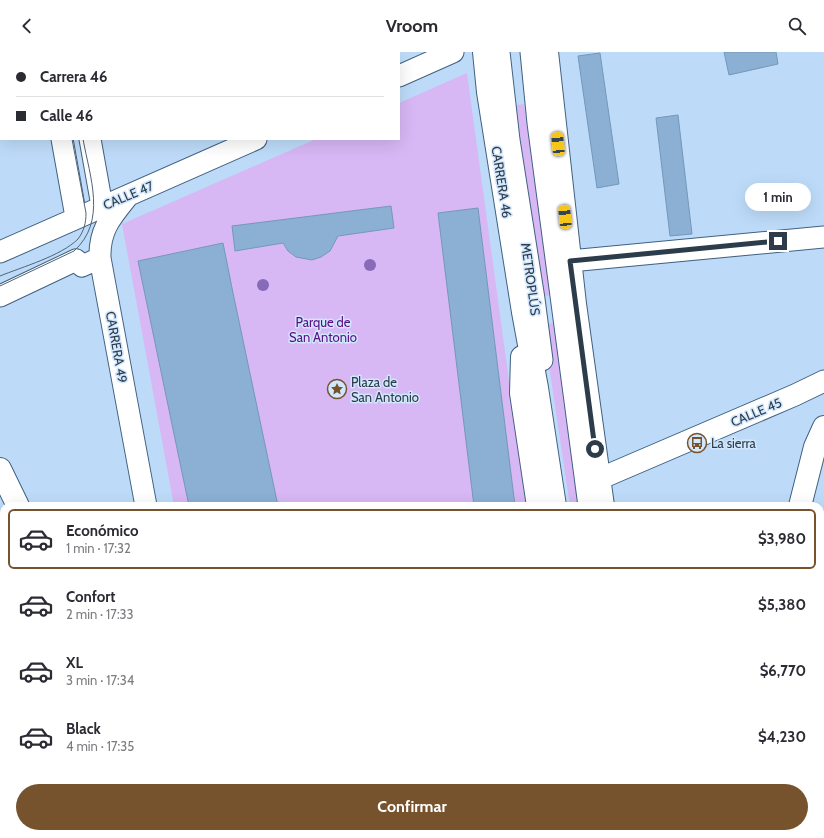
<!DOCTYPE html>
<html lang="es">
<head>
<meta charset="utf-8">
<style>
	:root { --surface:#fff; --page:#f2f2f3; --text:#2b2b33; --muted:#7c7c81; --line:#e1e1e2; --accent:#76532c }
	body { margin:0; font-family:Cabin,sans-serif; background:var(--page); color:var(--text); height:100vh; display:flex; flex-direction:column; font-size:15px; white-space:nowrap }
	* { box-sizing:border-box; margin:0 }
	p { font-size:13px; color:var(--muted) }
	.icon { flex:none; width:22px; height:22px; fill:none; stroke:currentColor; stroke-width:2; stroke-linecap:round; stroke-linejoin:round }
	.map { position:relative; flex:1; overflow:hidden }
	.sheet { position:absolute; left:0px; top:450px; width:824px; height:336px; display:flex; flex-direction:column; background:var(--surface); border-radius:12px 12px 0 0; box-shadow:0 4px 16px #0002 }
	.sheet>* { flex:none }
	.top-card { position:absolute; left:0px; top:0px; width:400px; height:88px; box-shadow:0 4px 16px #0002; display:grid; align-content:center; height:88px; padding:0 16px; background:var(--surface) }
	.end { position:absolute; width:18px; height:18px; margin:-9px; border:5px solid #2d3c4a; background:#fff; box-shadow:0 0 0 2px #fff }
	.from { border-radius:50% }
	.bubble { position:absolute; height:28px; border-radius:14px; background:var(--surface); box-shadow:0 4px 16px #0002; font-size:13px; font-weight:700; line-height:28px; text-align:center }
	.car { position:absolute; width:12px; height:24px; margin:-12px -6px; border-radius:5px; box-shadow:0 0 3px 1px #0007; background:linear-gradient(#f5c518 24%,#345 0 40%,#f5c518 0 76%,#345 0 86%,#f5c518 0) }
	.top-card b { display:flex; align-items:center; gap:14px; height:38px; font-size:15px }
	.top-card b+b { border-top:1px solid var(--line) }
	.top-card i { width:10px; height:10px; background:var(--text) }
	ul { padding:7px 0 0; list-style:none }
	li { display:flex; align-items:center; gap:12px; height:60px; margin:0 8px 6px; padding:0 8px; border:2px solid transparent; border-radius:6px }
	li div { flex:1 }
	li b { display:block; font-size:15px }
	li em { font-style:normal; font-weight:700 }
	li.active { border-color:var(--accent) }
	li>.icon { width:36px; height:36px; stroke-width:1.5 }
	.cta { display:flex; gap:8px; margin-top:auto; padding:8px 16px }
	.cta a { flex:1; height:46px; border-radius:24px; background:var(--accent); color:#fff; font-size:16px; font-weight:700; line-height:46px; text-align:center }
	header { display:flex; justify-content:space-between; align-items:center; height:52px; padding:0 16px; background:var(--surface); font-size:18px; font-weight:700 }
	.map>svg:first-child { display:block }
	.green { fill:#d7b7f4 }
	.building { fill:#8bb0d3; stroke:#7498ba }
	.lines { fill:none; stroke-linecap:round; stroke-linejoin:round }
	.minor-casing { stroke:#406181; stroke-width:23 }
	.major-casing { stroke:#406181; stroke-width:24 }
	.minor { stroke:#fff; stroke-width:21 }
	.major { stroke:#fff; stroke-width:22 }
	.tram { stroke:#516476; stroke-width:1 }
	.tree { fill:#876bb9 }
	.route { stroke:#2d3c4a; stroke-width:5 }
	.labels { text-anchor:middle; stroke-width:3; stroke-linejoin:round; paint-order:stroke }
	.street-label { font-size:13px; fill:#2d3c4a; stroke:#d1e7fe }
	.park-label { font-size:13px; fill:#5a1084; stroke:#d1e7fe }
	.poi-label { font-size:13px; fill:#2d3c4a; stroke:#d1e7fe; text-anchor:start }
</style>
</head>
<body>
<header><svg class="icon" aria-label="back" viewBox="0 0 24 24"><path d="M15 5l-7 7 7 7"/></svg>Vroom<svg class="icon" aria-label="search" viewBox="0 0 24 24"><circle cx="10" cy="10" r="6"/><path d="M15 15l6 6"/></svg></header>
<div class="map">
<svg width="824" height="786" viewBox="0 0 824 786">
	<rect width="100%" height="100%" fill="#bddbf9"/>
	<path class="green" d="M467,21L526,454H174L122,172L316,87H399V51Z
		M524,52L551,243L538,245L510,54Z
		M553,271L581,454H570L543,273Z
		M412,782H549L548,786H413Z"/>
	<path class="building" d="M94,0H379L377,1Z
		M724,0H776L778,12L729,23Z
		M600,1L619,132L597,136L578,4Z
		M678,63L692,182L670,184L656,66Z
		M391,154L394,176L338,184L330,199L321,205L312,208L296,205L288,199L283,191L235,199L232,174Z
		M478,156L515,454H474L438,161Z
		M223,191L233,241L278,454H189L138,209Z
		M351,782H406L407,786H332Z"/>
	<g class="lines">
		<g class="minor-casing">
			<path id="minor" d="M45,0V1
				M75,0V1
				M499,0L509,88L534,247L542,308
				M531,0L538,71L589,454
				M399,24L453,0
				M62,87L76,165
				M90,87L102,154
				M128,144C111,165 99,178 100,206L146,454
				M0,200L256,87
				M570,209L824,185
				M0,244L76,208L82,214L100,206
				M599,427L795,343L824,329
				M0,699L4,698
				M204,782L205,786"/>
		</g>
		<g class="major-casing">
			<path id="major" d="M484,0L488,40L523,260L537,336L555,454
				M547,0L575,252L603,454
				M522,305L521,341L538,454
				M0,417L18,454
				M800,454L815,395L824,375
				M820,573L824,576
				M820,602L824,611
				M820,736L824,733
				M820,760L824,758
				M174,782L175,786
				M625,782L626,786
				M660,782L661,786
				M564,786L565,782
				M706,786L717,782
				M772,786L779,782"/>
		</g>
		<use href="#minor" class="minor"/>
		<use href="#major" class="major"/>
		<path class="tram" d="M56,0L57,1
			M67,0V1
			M0,224C22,215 61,204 78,187C84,179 86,171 86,161L72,87
			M0,234L74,199C107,169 90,126 83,87"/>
	</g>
	<g class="tree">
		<circle cx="370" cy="213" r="6"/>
		<circle cx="263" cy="233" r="6"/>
	</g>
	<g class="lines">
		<path class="route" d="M595,397L570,209L778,189"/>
	</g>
	<defs>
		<g id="sight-ring" transform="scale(1)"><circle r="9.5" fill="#d1e7fe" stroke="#76532c" stroke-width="1.5"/><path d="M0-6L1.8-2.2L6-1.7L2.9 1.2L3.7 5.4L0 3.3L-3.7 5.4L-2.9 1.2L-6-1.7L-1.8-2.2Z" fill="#76532c"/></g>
		<g id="bus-ring" transform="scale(1)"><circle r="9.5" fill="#d1e7fe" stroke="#76532c" stroke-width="1.5"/><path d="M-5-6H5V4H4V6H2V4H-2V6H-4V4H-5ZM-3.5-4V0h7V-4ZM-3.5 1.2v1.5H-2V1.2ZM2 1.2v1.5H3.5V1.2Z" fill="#76532c"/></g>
	</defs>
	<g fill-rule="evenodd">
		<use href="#sight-ring" x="337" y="337"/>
		<use href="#bus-ring" x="697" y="391"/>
	</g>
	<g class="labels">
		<g class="street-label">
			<text transform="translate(502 130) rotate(81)" y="5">CARRERA 46</text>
			<text transform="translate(128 143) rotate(-23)" y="5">CALLE 47</text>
			<text transform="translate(531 227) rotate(82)" y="5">METROPLÚS</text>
			<text transform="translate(117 295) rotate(80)" y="5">CARRERA 49</text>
			<text transform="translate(756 360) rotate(-23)" y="5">CALLE 45</text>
		</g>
		<g class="park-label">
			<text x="323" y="275">Parque de<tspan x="323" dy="15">San Antonio</tspan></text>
		</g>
		<g class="poi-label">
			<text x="351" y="335">Plaza de<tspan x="351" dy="15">San Antonio</tspan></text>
			<text x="711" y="396">La sierra</text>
		</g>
	</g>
</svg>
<i class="end from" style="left:595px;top:397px"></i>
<i class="end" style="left:778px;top:189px"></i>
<div class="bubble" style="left:745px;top:131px;width:66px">1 min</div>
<i class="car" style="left:558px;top:92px;rotate:354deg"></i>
<i class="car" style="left:565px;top:165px;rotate:354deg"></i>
<div class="top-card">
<b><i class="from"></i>Carrera 46</b>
<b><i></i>Calle 46</b>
</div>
<section class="sheet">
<ul>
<li class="active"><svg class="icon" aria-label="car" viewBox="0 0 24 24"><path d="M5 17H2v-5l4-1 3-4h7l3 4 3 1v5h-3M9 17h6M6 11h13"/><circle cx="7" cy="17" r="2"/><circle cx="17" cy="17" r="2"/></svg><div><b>Económico</b><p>1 min · 17:32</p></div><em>$3,980</em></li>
<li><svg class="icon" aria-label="car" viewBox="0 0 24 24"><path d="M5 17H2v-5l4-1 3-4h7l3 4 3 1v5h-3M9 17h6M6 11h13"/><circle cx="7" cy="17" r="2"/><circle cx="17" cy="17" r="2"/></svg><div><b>Confort</b><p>2 min · 17:33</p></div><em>$5,380</em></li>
<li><svg class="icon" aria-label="car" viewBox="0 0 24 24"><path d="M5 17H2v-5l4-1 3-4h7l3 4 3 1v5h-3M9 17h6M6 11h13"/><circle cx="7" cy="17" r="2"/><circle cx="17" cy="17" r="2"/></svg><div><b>XL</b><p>3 min · 17:34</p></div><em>$6,770</em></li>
<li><svg class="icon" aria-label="car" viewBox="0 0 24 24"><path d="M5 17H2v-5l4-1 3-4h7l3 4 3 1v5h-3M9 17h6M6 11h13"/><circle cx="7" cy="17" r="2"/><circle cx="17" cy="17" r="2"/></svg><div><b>Black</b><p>4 min · 17:35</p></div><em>$4,230</em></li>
</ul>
<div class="cta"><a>Confirmar</a></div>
</section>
</div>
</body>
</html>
